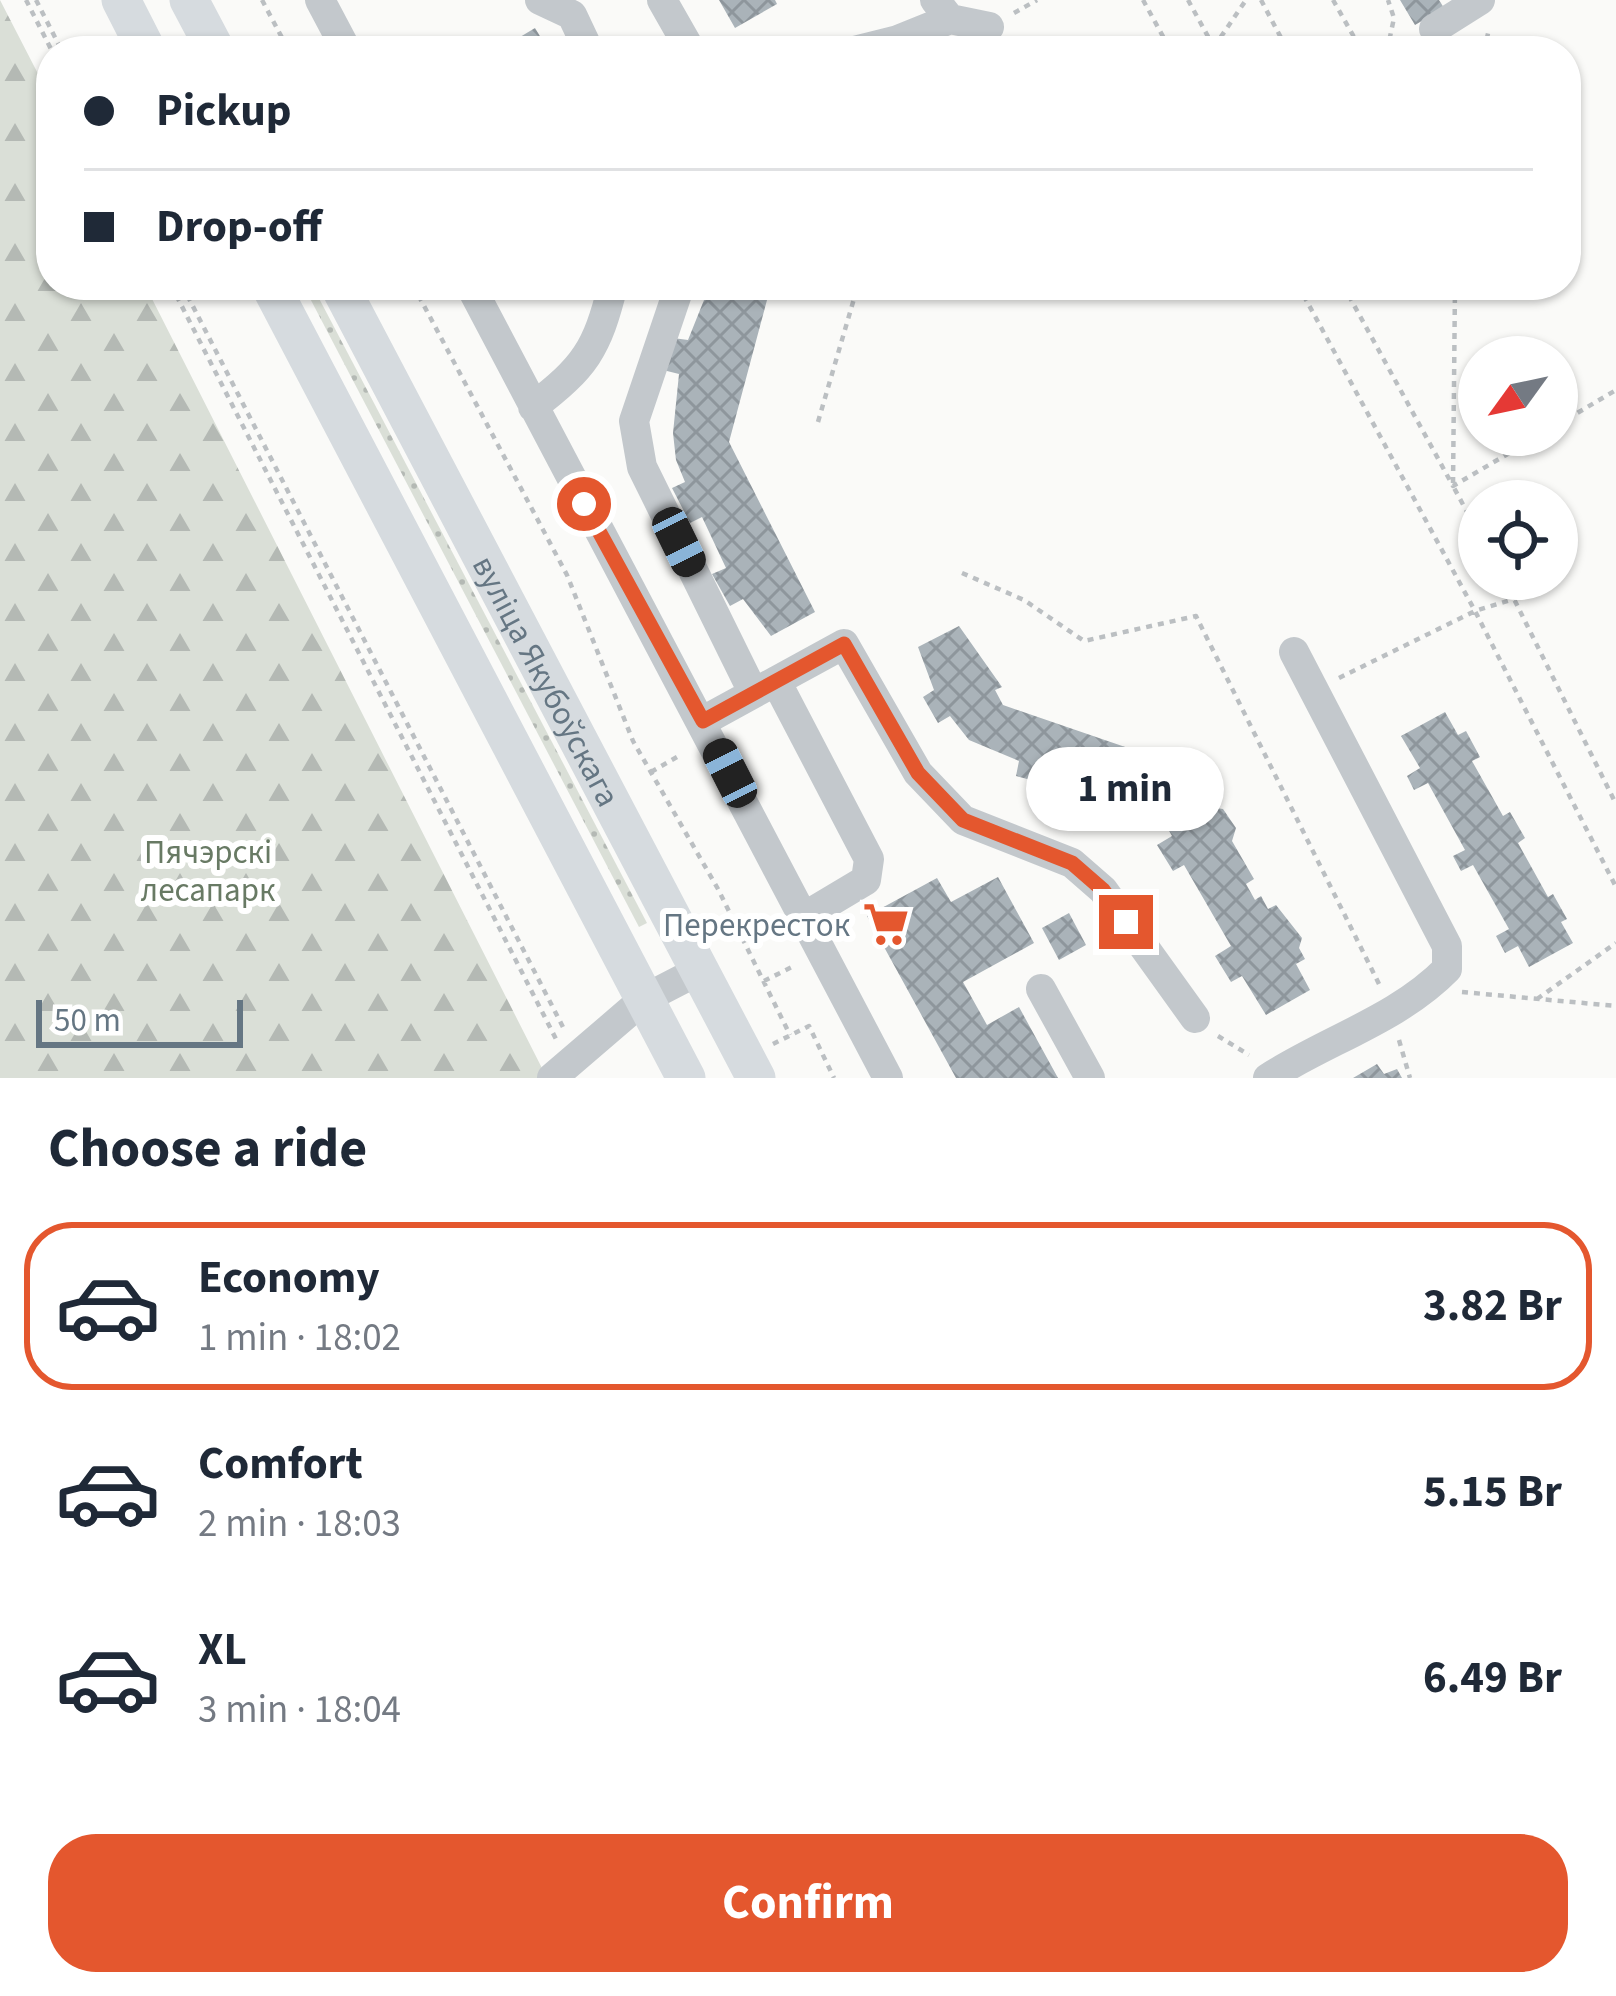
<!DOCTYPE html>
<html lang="en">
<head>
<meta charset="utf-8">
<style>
	:root { --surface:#fff; --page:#f6f6f7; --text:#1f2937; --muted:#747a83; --line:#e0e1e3; --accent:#e4572e }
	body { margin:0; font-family:"Source Sans 3",sans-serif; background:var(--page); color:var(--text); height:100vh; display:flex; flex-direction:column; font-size:45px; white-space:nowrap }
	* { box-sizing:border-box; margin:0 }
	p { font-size:39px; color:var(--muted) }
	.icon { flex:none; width:66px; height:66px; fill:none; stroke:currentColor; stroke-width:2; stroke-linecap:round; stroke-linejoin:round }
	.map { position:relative; height:1078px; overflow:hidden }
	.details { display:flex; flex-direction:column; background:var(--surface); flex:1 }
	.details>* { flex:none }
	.guide { position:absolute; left:36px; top:36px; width:1545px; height:264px; border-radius:48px; box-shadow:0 3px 9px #0004; display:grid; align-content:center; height:264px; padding:0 48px; background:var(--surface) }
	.needle { width:78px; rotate:237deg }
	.tools { position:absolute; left:1458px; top:336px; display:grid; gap:24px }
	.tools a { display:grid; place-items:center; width:120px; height:120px; border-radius:50%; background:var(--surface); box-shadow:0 3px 9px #0004; font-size:60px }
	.scale { position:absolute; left:36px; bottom:30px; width:207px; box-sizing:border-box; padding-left:12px; border:6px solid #657683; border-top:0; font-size:33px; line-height:42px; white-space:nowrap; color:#657683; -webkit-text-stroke:9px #fff; paint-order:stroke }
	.end { position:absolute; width:54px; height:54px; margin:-27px; border:15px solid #e4572e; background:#fff; box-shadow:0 0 0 6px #fff }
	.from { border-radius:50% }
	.bubble { position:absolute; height:84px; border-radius:42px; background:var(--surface); box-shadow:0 3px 9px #0004; font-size:39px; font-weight:700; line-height:84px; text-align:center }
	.car { position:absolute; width:36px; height:72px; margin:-36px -18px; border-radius:15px; box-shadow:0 0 9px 3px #0007; background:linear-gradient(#222 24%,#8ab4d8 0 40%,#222 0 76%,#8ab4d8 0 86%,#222 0) }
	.guide b { display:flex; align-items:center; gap:42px; height:114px; font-size:45px }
	.guide b+b { border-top:3px solid var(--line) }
	.guide i { width:30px; height:30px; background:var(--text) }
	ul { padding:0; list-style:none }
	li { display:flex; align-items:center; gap:36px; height:168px; margin:0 24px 18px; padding:0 24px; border:6px solid transparent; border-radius:48px }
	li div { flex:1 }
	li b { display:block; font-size:45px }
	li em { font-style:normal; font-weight:700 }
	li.on { border-color:var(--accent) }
	li>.icon { width:108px; height:108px; stroke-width:1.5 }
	h2 { padding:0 48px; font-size:54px; line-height:144px }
	.button { display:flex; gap:24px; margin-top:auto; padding:24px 48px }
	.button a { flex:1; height:138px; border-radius:48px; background:var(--accent); color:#fff; font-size:48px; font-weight:700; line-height:138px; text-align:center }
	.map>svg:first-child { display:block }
	.grass { fill:url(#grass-dots) }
	.forest { fill:url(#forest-firs) }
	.building { fill:url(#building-cross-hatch) }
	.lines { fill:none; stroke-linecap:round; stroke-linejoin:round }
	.path { stroke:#bbbfc2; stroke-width:4.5; stroke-dasharray:6 6; stroke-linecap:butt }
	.minor { stroke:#c3c8cc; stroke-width:30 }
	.major { stroke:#d6dbdf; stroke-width:39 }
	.route { stroke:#e4572e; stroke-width:15 }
	.labels { text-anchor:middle; stroke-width:12; stroke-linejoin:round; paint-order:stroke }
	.street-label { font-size:33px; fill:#657683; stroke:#fff }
	.park-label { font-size:33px; fill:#687a64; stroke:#fff }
	.poi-label { font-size:33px; fill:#657683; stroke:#fff; text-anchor:end }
</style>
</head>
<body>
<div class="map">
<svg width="1616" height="1078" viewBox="0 0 1616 1078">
	<defs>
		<pattern id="grass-dots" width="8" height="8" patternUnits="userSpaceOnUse" patternTransform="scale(3)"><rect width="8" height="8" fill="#dadfd7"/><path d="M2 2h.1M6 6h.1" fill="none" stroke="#b4b9b4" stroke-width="1.8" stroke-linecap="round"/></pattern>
		<pattern id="forest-firs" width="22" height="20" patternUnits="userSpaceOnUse" patternTransform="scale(3)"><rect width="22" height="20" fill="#dadfd7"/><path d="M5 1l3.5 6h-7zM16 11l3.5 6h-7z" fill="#b4b9b4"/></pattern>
		<pattern id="building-cross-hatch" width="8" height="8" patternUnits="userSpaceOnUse" patternTransform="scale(3)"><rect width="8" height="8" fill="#aab3b9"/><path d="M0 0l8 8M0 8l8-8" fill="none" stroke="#8e969c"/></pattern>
	</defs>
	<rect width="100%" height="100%" fill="#fafaf8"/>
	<path class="grass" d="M303,285H312L647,923L639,927Z"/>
	<path class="forest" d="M0,0L51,99V285H145L547,1078H0Z"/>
	<path class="building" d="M719,0H775L777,4L735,28Z
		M1400,0H1439L1444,8L1415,25Z
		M535,28L549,51H497Z
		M710,285H771L729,442L815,612L771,636L743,599L730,606L712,574L726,568L702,517L690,523L672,488L685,482L676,460L673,433L679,374L663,370L673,338L688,340Z
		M959,626L1002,687L995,690L1003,705L1195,771L1216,808L1223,809L1236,828L1232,841L1254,879L1246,884L1255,900L1261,896L1268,909L1276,905L1302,938L1299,948L1305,959L1296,964L1310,990L1266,1015L1242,976L1231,982L1215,956L1231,946L1184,865L1173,871L1157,845L1172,836L1156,808L1130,799L1124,815L1095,806L1100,789L1042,772L1038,782L1016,776L1019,761L969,740L950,716L938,723L923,697L934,690L918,647Z
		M1445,712L1458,735L1466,731L1480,757L1472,761L1503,816L1510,812L1525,838L1518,843L1548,897L1553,894L1567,919L1561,922L1573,943L1529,967L1518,946L1505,953L1496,936L1509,929L1473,865L1461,871L1453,856L1465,850L1428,783L1414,790L1407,776L1420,768L1401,736Z
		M998,877L1034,943L963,982L987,1025L1019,1007L1058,1078H956L867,916L937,878L951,902Z
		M1069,913L1086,945L1059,960L1042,928Z
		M1377,1064L1384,1074L1397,1069L1402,1078H1353Z"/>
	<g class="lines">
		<path class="path" d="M26,0L52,51
			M36,0L62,51
			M262,0L289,51
			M1143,0L1171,51
			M1188,0L1216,51
			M1261,0L1288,51
			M1333,0L1362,51
			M1014,13L1037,0
			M1214,47L1246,0
			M1387,51L1394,18L1388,0
			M1397,51L1409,44
			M1484,51L1489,29
			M171,285L556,1039
			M182,285L565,1031
			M413,285L567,575L633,741L718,889L790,1035
			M1298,285L1475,611L1616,887
			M1343,285L1453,486L1540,435
			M1455,285L1453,486L1479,534
			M818,422L858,285
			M1557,425L1616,390
			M962,573L1024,600L1084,641L1196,616L1379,984
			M1504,579L1616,804
			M1339,678L1475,611L1514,599
			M651,772L682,754
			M764,981L796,965
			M1462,992L1616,1006
			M1537,999L1616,943
			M1218,1036L1249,1055
			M1399,1040L1410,1078
			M773,1044L809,1026L834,1078"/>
		<path class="minor" d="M320,0L347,51
			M540,0L572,15L589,51
			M662,0L691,51
			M935,0L950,19L989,27
			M1434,29L1480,0
			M854,51L898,40L950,19
			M470,285L888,1078
			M680,285L634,421L642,467L753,692
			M533,407C585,367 597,350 613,285
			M776,681L869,859L866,880L804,917
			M703,721L844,644L918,773L963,820L1072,863L1103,890L1195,1018
			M1041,989L1090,1078
			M552,1078L644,999L700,970
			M1268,1078C1327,1040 1398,1019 1447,969V946L1294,652"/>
		<g class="major">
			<path d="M121,0L147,51"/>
			<path d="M189,0L216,51"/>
			<path d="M270,285L686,1078"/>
			<path id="s1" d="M339,285L756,1078"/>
		</g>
	</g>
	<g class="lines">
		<path class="route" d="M584,504L703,721L844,644L918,773L963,820L1072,863L1103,890L1126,922"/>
	</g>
	<defs>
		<g id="supermarket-bare" transform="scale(3.6)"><path d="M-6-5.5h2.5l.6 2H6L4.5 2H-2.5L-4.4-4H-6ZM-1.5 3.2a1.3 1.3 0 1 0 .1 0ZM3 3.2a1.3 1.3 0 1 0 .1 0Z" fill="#e4572e" stroke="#fff" stroke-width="2.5" paint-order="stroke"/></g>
	</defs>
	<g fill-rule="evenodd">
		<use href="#supermarket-bare" x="886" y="924"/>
	</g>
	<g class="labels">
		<g class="street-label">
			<text dy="12" stroke="none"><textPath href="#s1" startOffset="447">вуліца Якубоўскага</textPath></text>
		</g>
		<g class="park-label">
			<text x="208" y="863">Пячэрскі<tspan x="208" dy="38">лесапарк</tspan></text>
		</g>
		<g class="poi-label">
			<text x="850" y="936">Перекресток</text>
		</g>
	</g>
</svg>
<div class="tools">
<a><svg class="needle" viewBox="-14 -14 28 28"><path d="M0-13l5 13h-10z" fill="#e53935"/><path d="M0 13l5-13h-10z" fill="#747a83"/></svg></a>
<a><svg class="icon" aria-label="locate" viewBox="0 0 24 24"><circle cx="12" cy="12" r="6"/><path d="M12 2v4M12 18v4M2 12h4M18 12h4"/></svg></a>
</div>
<div class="scale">50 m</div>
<i class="end from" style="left:584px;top:504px"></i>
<i class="end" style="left:1126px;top:922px"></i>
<div class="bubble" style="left:1026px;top:747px;width:198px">1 min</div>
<i class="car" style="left:679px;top:542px;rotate:154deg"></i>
<i class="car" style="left:730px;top:773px;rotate:333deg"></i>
<div class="guide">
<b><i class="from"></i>Pickup</b>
<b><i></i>Drop-off</b>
</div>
</div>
<section class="details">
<h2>Choose a ride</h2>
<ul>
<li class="on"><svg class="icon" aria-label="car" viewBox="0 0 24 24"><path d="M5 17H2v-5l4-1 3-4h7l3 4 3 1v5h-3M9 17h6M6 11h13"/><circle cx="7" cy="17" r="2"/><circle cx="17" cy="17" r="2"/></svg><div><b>Economy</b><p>1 min · 18:02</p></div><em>3.82 Br</em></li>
<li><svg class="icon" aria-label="car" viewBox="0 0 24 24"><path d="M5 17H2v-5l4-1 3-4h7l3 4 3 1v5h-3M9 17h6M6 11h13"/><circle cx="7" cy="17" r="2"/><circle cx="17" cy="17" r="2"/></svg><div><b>Comfort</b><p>2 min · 18:03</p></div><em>5.15 Br</em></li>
<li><svg class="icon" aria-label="car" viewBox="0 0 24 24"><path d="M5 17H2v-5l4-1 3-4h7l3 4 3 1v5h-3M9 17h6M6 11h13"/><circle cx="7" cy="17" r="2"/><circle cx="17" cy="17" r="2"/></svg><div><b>XL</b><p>3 min · 18:04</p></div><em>6.49 Br</em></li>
</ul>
<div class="button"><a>Confirm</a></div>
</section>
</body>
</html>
